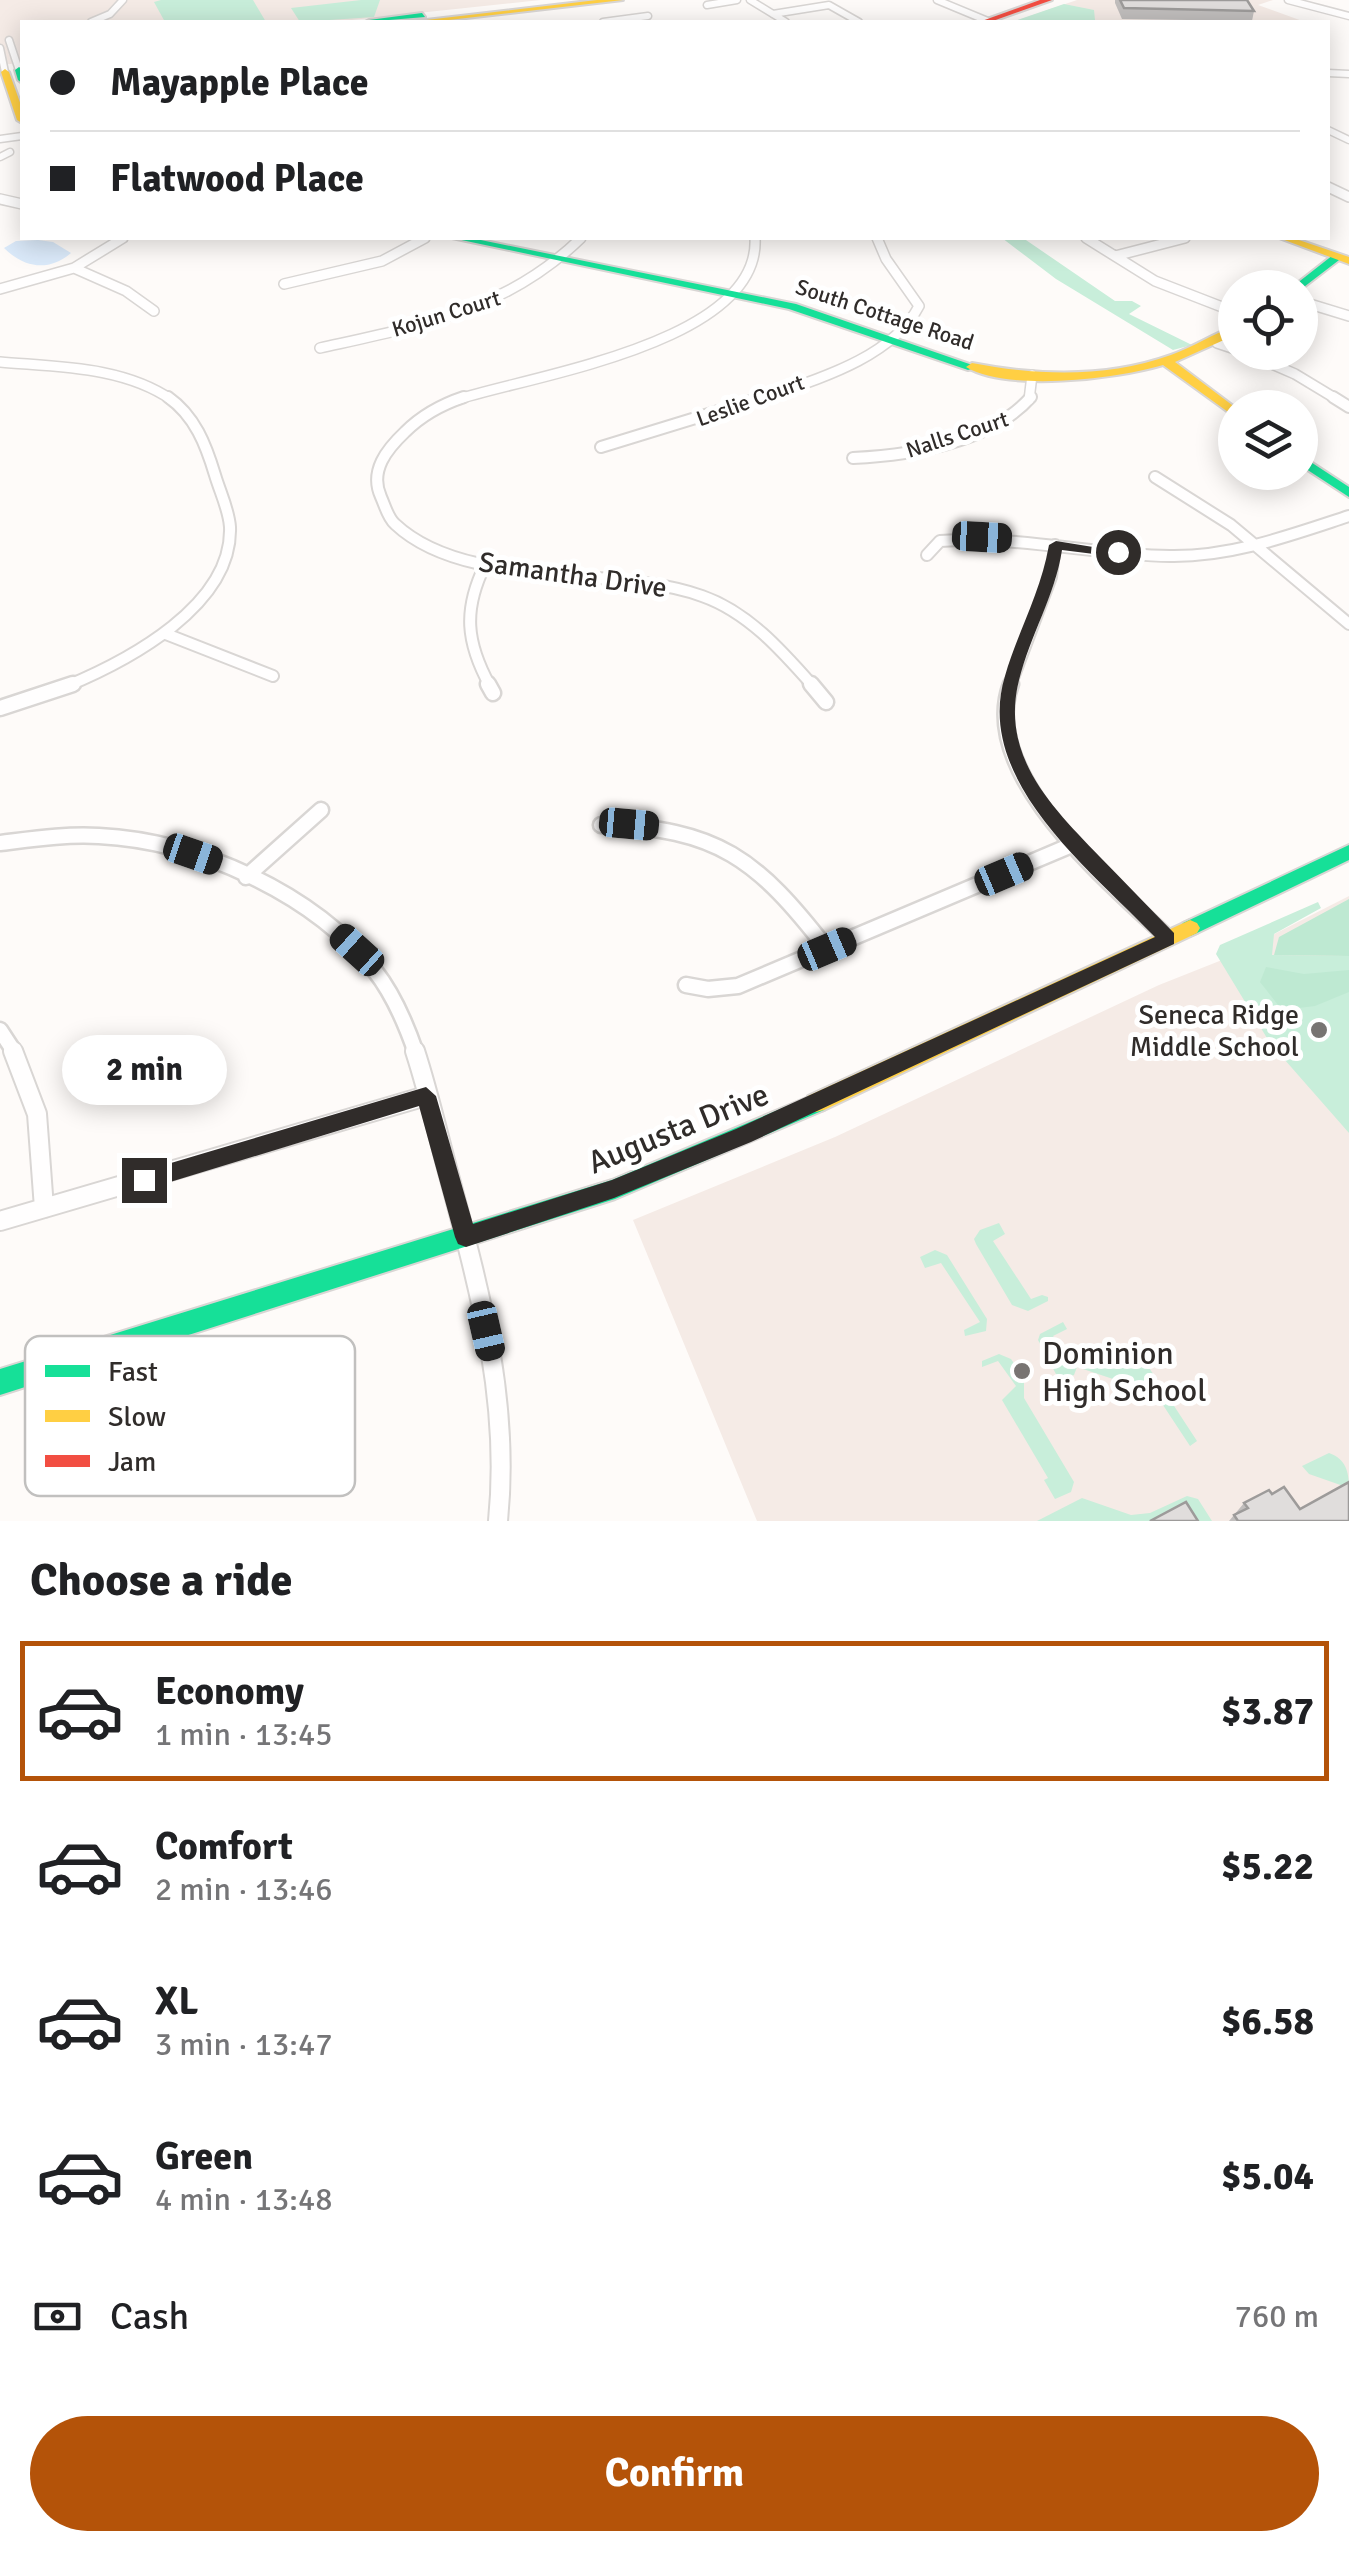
<!DOCTYPE html>
<html lang="en">
<head>
<meta charset="utf-8">
<style>
	:root { --surface:#fff; --page:#f2f2f2; --text:#202124; --muted:#757577; --line:#e0e0e0; --accent:#b45309 }
	body { margin:0; font-family:Signika,sans-serif; background:var(--page); color:var(--text); height:100vh; display:flex; flex-direction:column; font-size:38px; white-space:nowrap }
	* { box-sizing:border-box; margin:0 }
	p { font-size:32px; color:var(--muted) }
	.icon { flex:none; width:55px; height:55px; fill:none; stroke:currentColor; stroke-width:2; stroke-linecap:round; stroke-linejoin:round }
	.map { position:relative; height:1521px; overflow:hidden }
	.sheet { display:flex; flex-direction:column; background:var(--surface); flex:1 }
	.sheet>* { flex:none }
	.hud { position:absolute; left:20px; top:20px; width:1310px; height:220px; border-radius:0px; box-shadow:0 5px 25px #0003; display:grid; align-content:center; height:220px; padding:0 30px; background:var(--surface) }
	.fabs { position:absolute; left:1218px; top:270px; display:grid; gap:20px }
	.fabs a { display:grid; place-items:center; width:100px; height:100px; border-radius:50%; background:var(--surface); box-shadow:0 5px 25px #0003; font-size:50px }
	.end { position:absolute; width:45px; height:45px; margin:-22px; border:12px solid #302c2a; background:#fff; box-shadow:0 0 0 5px #fff }
	.from { border-radius:50% }
	.bubble { position:absolute; height:70px; border-radius:35px; background:var(--surface); box-shadow:0 5px 25px #0003; font-size:32px; font-weight:700; line-height:70px; text-align:center }
	.car { position:absolute; width:30px; height:60px; margin:-30px -15px; border-radius:12px; box-shadow:0 0 8px 2px #0007; background:linear-gradient(#222 24%,#8ab4d8 0 40%,#222 0 76%,#8ab4d8 0 86%,#222 0) }
	.hud b { display:flex; align-items:center; gap:35px; height:95px; font-size:38px }
	.hud b+b { border-top:2px solid var(--line) }
	.hud i { width:25px; height:25px; background:var(--text) }
	ul { padding:0; list-style:none }
	li { display:flex; align-items:center; gap:30px; height:140px; margin:0 20px 15px; padding:0 10px; border:5px solid transparent; border-radius:0px }
	li div { flex:1 }
	li b { display:block; font-size:38px }
	li em { font-style:normal; font-weight:700 }
	li.active { border-color:var(--accent) }
	li>.icon { width:90px; height:90px; stroke-width:1.5 }
	h2 { padding:0 30px; font-size:45px; line-height:120px }
	.pay { display:flex; align-items:center; gap:25px; height:110px; padding:0 30px; font-size:38px }
	.pay p { margin-inline-start:auto }
	.action { display:flex; gap:20px; margin-top:auto; padding:20px 30px }
	.action a { flex:1; height:115px; border-radius:60px; background:var(--accent); color:#fff; font-size:40px; font-weight:700; line-height:115px; text-align:center }
	.map>svg:first-child { display:block }
	.built { fill:#f5ebe6 }
	.green { fill:#c8eeda }
	.forest { fill:#bee9d2 }
	.water { fill:#dbeafa }
	.lines { fill:none; stroke-linecap:round; stroke-linejoin:round }
	.street-far4-casing { stroke:#d9d6d4; stroke-width:9 }
	.street-far3-casing { stroke:#d9d6d4; stroke-width:12 }
	.street-far2-casing { stroke:#d9d6d4; stroke-width:14 }
	.street-far1-casing { stroke:#d9d6d4; stroke-width:19 }
	.street-casing { stroke:#d9d6d4; stroke-width:22 }
	.fast-casing { stroke:#d9d6d4; stroke-width:4 }
	.slow-casing { stroke:#d9d6d4; stroke-width:4 }
	.jam-casing { stroke:#d9d6d4; stroke-width:4 }
	.street-far4 { stroke:#fffefe; stroke-width:6 }
	.street-far3 { stroke:#fffefe; stroke-width:9 }
	.street-far2 { stroke:#fffefe; stroke-width:10 }
	.street-far1 { stroke:#fffefe; stroke-width:14 }
	.street { stroke:#fffefe; stroke-width:18 }
	.fast { fill:#16e098; fill-rule:evenodd }
	.slow { fill:#ffcf43; fill-rule:evenodd }
	.jam { fill:#f24e42; fill-rule:evenodd }
	.wall { fill:#c1bebd }
	.building { fill:#e0dddc; stroke:#9d9b9a; stroke-width:2.5 }
	.route { fill:#302c2a }
	.poi-dot { fill:#787472; stroke:#fff; stroke-width:4 }
	.labels { text-anchor:middle; stroke-width:10; stroke-linejoin:round; paint-order:stroke }
	.far-street-label { font-size:22px; fill:#302c2a; stroke:#fff }
	.street-label { font-size:28px; fill:#302c2a; stroke:#fff }
	.poi-label { font-size:28px; fill:#302c2a; stroke:#fff; text-anchor:end }
	.near-street-label { font-size:32px; fill:#302c2a; stroke:#fff }
	.near-poi-label { font-size:32px; fill:#302c2a; stroke:#fff; text-anchor:start }
	.key { fill:#fff; stroke:#c1c0bf; stroke-width:2.5 }
	.key-label { font-size:28px; fill:#302c2a }
</style>
</head>
<body>
<div class="map">
<svg width="1349" height="1521" viewBox="0 0 1349 1521">
	<rect width="100%" height="100%" fill="#fefbf9"/>
	<path class="built" d="M0,0H541L333,22H22V63L0,65Z
		M1077,0H1273L1258,5L1305,22H1012Z
		M1349,896V1521H757L633,1220L835,1137L1159,985L1227,958Z"/>
	<path class="green" d="M161,0H253L266,22H165L154,2Z
		M361,0H380L374,17L300,22L291,8Z
		M1064,4L1094,10L1095,20L1012,22Z
		M1002,238H1023L1115,301H1132L1141,306L1129,314L1192,345L1173,350L1056,279Z
		M1318,902L1321,908L1274,934L1272,955L1349,956V1133L1270,1043L1216,954L1220,945Z
		M999,1223L1005,1234L993,1241L1031,1299L1042,1295L1048,1297V1301L1028,1311L1012,1305L976,1244L974,1239L980,1230Z
		M935,1250L947,1255L987,1319L986,1331L965,1336L964,1330L980,1322L941,1263L925,1268L920,1257Z
		M1063,1322L1067,1329L1053,1336L1071,1363L1087,1355C1106,1371 1121,1368 1142,1357L1197,1441L1190,1446L1159,1399L1143,1389L1077,1367L1074,1375L1061,1380L1057,1376L1038,1340L1040,1334Z
		M999,1354L1011,1359L1024,1378V1398L1074,1482L1071,1492L1055,1499L1044,1480L1048,1478L1002,1400L1016,1386L998,1361L982,1367V1361Z
		M1329,1453C1346,1459 1349,1472 1349,1488L1309,1474L1302,1466Z
		M1187,1496L1198,1499L1212,1521H1037L1082,1498L1131,1515L1150,1513Z"/>
	<path class="forest" d="M1349,899V956L1274,955L1279,937Z
		M1266,967L1304,974L1349,970V992L1315,1006L1282,1010L1260,982Z"/>
	<path class="water" d="M38,240L53,242L71,253C49,272 24,268 4,248L16,241Z"/>
	<g class="lines">
		<g class="street-far4-casing">
			<path id="street-far4" d="M750,0L786,22
				M937,0L990,22
				M1288,0L1349,16
				M707,5L737,0
				M773,14L829,5L859,22
				M91,22L110,14L123,0
				M603,22L648,16
				M9,40L19,70
				M0,48L5,72
				M1328,73L1349,74
				M1328,130L1349,140
				M0,139L22,136
				M0,157L10,152"/>
		</g>
		<g class="street-far3-casing">
			<path id="street-far3" d="M1328,187L1349,197
				M0,199L22,204
				M1086,238L1155,281L1235,312
				M1115,256L1185,238
				M74,268L126,291L154,311
				M284,284L382,261L425,238
				M0,289L74,268L123,238
				M1300,301L1349,316
				M1217,343L1235,349
				M320,348C419,326 506,311 581,238
				M1244,352L1295,374L1338,400
				M0,362C57,367 123,366 172,400
				M456,400C529,376 761,343 755,238
				M757,400C811,381 891,360 919,306L886,259L877,238
				M1029,400L1032,375"/>
		</g>
		<g class="street-far2-casing">
			<path id="street-far2" d="M464,397C443,404 421,416 405,432C387,449 369,471 381,497C385,506 388,518 395,524C466,591 615,564 702,596C748,612 782,651 813,686
				M1333,397L1349,407
				M601,447L764,397
				M853,458C911,455 990,443 1031,397
				M1155,477L1231,525L1349,624
				M927,555L940,541C1018,535 1092,555 1170,556C1232,557 1291,535 1349,516
				M485,565C463,610 466,642 490,686
				M166,634L273,676
				M67,686C127,661 233,606 230,527C229,510 220,492 215,475C206,445 195,416 168,397
				M1010,686L1051,577L1055,545"/>
		</g>
		<g class="street-far1-casing">
			<path id="street-far1" d="M488,684L493,693
				M811,684L826,702
				M1011,684C977,775 1111,883 1168,938
				M0,708L73,684
				M601,825C718,828 757,859 827,949
				M0,843C33,839 66,834 99,836C198,841 313,893 375,971C394,995 406,1024 416,1053
				M246,877L321,810
				M686,985L708,989L738,986L1074,844
				M0,1030L15,1053"/>
		</g>
		<g class="street-casing">
			<path id="street" d="M13,1051L37,1114L44,1208
				M415,1051C429,1094 439,1139 451,1183C481,1296 510,1404 498,1521
				M0,1221L426,1096"/>
		</g>
		<g class="fast-casing">
			<path id="fast" d="M422,13L425,17L365,22L369,20Z
				M19,67L22,69V83L18,80L15,70Z
				M452,238H471L796,304L978,367L968,370L789,309Z
				M1333,255L1343,257L1300,290V288H1291Z
				M1300,455L1349,487V497L1300,465Z
				M1349,845V860L1197,933L1190,936L1183,933L1180,928L1183,923Z
				M816,1094L824,1096L827,1103L824,1110L615,1199L0,1395V1369L612,1180Z"/>
		</g>
		<g class="slow-casing">
			<path id="slow" d="M597,0H623L431,22H409Z
				M5,69L9,72L22,108V123L17,120L1,72Z
				M1279,238H1293L1349,257V264Z
				M1235,326V335L1175,362L1236,408L1235,417L1163,365C1116,379 1008,392 966,367L972,363C1039,376 1107,378 1171,355C1193,347 1213,334 1235,326Z
				M1190,920L1197,923L1200,928L1197,933L824,1110L816,1112L808,1110L805,1103L808,1096Z"/>
		</g>
		<g class="jam-casing">
			<path id="jam" d="M1040,0H1052L990,22H979Z"/>
		</g>
		<use href="#street-far4" class="street-far4"/>
		<use href="#street-far3" class="street-far3"/>
		<use href="#street-far2" class="street-far2"/>
		<use href="#street-far1" class="street-far1"/>
		<use href="#street" class="street"/>
		<use href="#fast" class="fast"/>
		<use href="#slow" class="slow"/>
		<use href="#jam" class="jam"/>
	</g>
	<path class="wall" d="M1115,0H1247L1254,11L1252,21L1122,19L1115,3Z
		M1272,1494L1300,1509L1349,1521H1229L1244,1503Z"/>
	<path class="building" d="M1120,0H1247L1254,11L1124,8Z
		M1349,1482V1521H1238L1234,1515L1248,1508L1244,1503L1269,1490L1272,1494L1284,1487L1300,1509Z
		M1186,1502L1198,1521H1150Z"/>
	<path class="route" d="M1056,541L1124,552L1118,557L1062,550C1055,596 1030,635 1019,680C1000,756 1051,806 1100,857C1125,882 1149,908 1174,933V944L751,1142L614,1198L466,1247L458,1244L455,1237L419,1106L144,1190L137,1187L133,1180L137,1173L144,1171L426,1087L436,1096L473,1224L612,1180L736,1129L1155,937C1091,870 973,780 1005,676C1018,631 1041,592 1049,545Z"/>
	<g class="poi-dot">
		<circle cx="1319" cy="1030" r="10"/>
		<circle cx="1022" cy="1371" r="10"/>
	</g>
	<g class="labels">
		<g class="far-street-label">
			<text transform="translate(446 313) rotate(-17)" y="8">Kojun Court</text>
			<text transform="translate(885 314) rotate(18)" y="8">South Cottage Road</text>
			<text transform="translate(750 400) rotate(-20)" y="8">Leslie Court</text>
			<text transform="translate(957 434) rotate(-18)" y="8">Nalls Court</text>
		</g>
		<g class="street-label">
			<text transform="translate(573 574) rotate(8)" y="10">Samantha Drive</text>
		</g>
		<g class="poi-label">
			<text x="1299" y="1024">Seneca Ridge<tspan x="1299" dy="32">Middle School</tspan></text>
		</g>
		<g class="near-street-label">
			<text transform="translate(678 1128) rotate(-22)" y="11">Augusta Drive</text>
		</g>
		<g class="near-poi-label">
			<text x="1042" y="1364">Dominion<tspan x="1042" dy="37">High School</tspan></text>
		</g>
	</g>
	<rect x="25" y="1336" width="330" height="160" rx="15" class="key"/>
	<rect x="45" y="1365" width="45" height="12" fill="#16e098"/>
	<rect x="45" y="1410" width="45" height="12" fill="#ffcf43"/>
	<rect x="45" y="1455" width="45" height="12" fill="#f24e42"/>
	<g class="key-label">
		<text x="108" y="1381">Fast</text>
		<text x="108" y="1426">Slow</text>
		<text x="108" y="1471">Jam</text>
	</g>
</svg>
<div class="fabs">
<a><svg class="icon" aria-label="locate" viewBox="0 0 24 24"><circle cx="12" cy="12" r="6"/><path d="M12 2v4M12 18v4M2 12h4M18 12h4"/></svg></a>
<a><svg class="icon" aria-label="layers" viewBox="0 0 24 24"><path d="M12 4l9 5-9 5-9-5zM3 14l9 5 9-5"/></svg></a>
</div>
<i class="end from" style="left:1118px;top:552px"></i>
<i class="end" style="left:144px;top:1180px"></i>
<div class="bubble" style="left:62px;top:1035px;width:165px">2 min</div>
<i class="car" style="left:982px;top:537px;rotate:93deg"></i>
<i class="car" style="left:629px;top:824px;rotate:95deg"></i>
<i class="car" style="left:193px;top:854px;rotate:109deg"></i>
<i class="car" style="left:1004px;top:874px;rotate:67deg"></i>
<i class="car" style="left:827px;top:949px;rotate:67deg"></i>
<i class="car" style="left:357px;top:950px;rotate:312deg"></i>
<i class="car" style="left:486px;top:1331px;rotate:167deg"></i>
<div class="hud">
<b><i class="from"></i>Mayapple Place</b>
<b><i></i>Flatwood Place</b>
</div>
</div>
<section class="sheet">
<h2>Choose a ride</h2>
<ul>
<li class="active"><svg class="icon" aria-label="car" viewBox="0 0 24 24"><path d="M5 17H2v-5l4-1 3-4h7l3 4 3 1v5h-3M9 17h6M6 11h13"/><circle cx="7" cy="17" r="2"/><circle cx="17" cy="17" r="2"/></svg><div><b>Economy</b><p>1 min · 13:45</p></div><em>$3.87</em></li>
<li><svg class="icon" aria-label="car" viewBox="0 0 24 24"><path d="M5 17H2v-5l4-1 3-4h7l3 4 3 1v5h-3M9 17h6M6 11h13"/><circle cx="7" cy="17" r="2"/><circle cx="17" cy="17" r="2"/></svg><div><b>Comfort</b><p>2 min · 13:46</p></div><em>$5.22</em></li>
<li><svg class="icon" aria-label="car" viewBox="0 0 24 24"><path d="M5 17H2v-5l4-1 3-4h7l3 4 3 1v5h-3M9 17h6M6 11h13"/><circle cx="7" cy="17" r="2"/><circle cx="17" cy="17" r="2"/></svg><div><b>XL</b><p>3 min · 13:47</p></div><em>$6.58</em></li>
<li><svg class="icon" aria-label="car" viewBox="0 0 24 24"><path d="M5 17H2v-5l4-1 3-4h7l3 4 3 1v5h-3M9 17h6M6 11h13"/><circle cx="7" cy="17" r="2"/><circle cx="17" cy="17" r="2"/></svg><div><b>Green</b><p>4 min · 13:48</p></div><em>$5.04</em></li>
</ul>
<div class="pay"><svg class="icon" aria-label="cash" viewBox="0 0 24 24"><path d="M3 7h18v10H3z"/><circle cx="12" cy="12" r="2"/></svg>Cash<p>760 m</p></div>
<div class="action"><a>Confirm</a></div>
</section>
</body>
</html>
